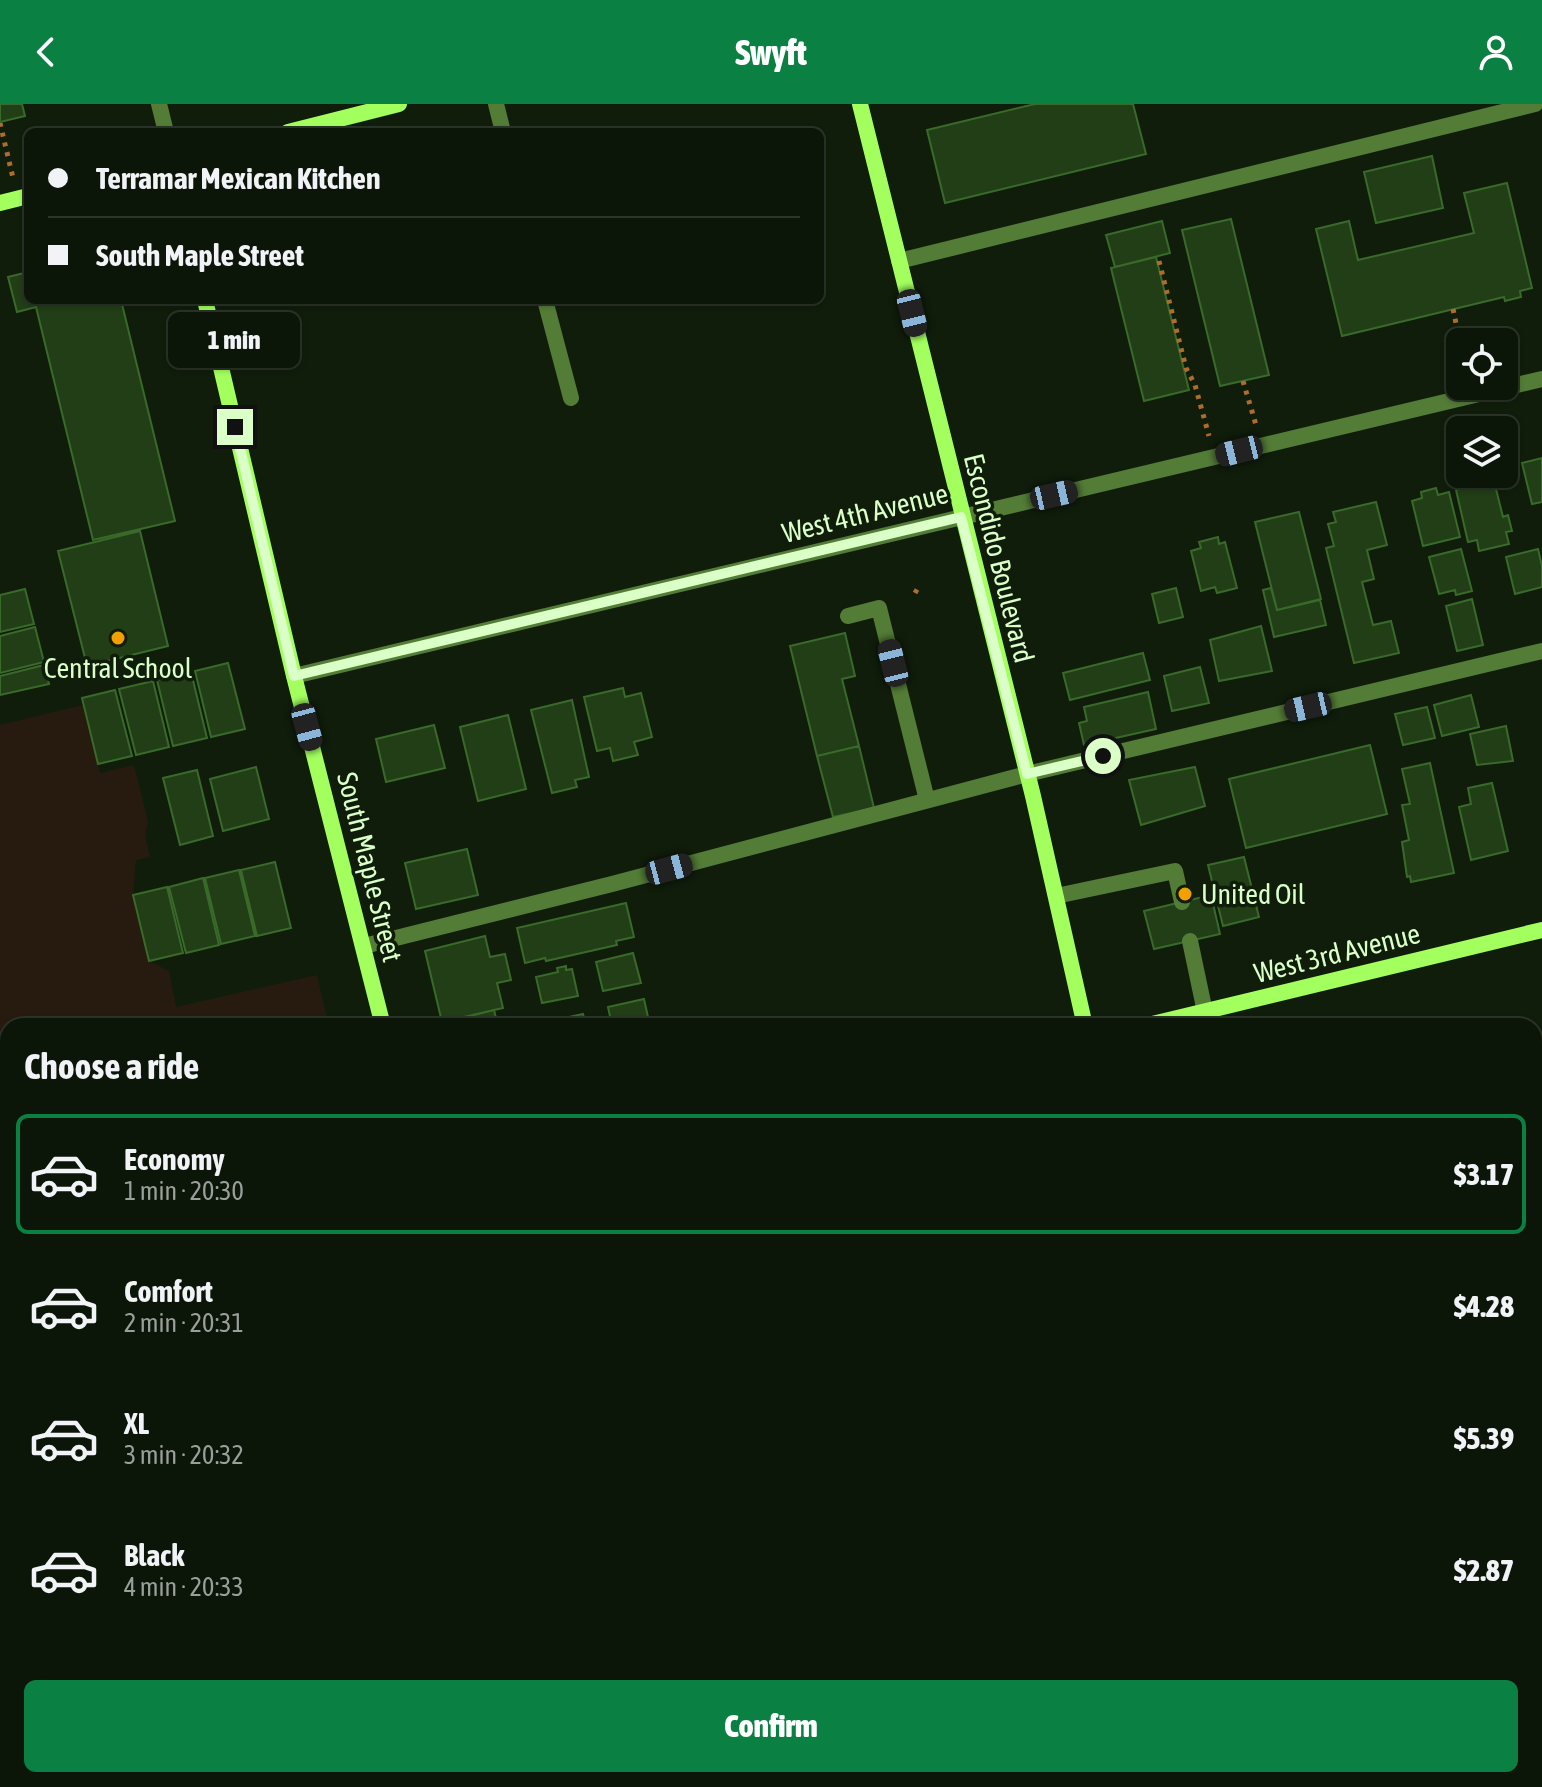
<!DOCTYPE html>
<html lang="en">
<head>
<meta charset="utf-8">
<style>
	:root { --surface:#0c1608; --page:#151f12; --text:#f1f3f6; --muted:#9a9f9c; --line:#2c3529; --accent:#0b8043 }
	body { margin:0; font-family:"Asap Condensed",sans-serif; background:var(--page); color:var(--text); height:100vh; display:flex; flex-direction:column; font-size:30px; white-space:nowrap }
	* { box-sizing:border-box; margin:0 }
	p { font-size:26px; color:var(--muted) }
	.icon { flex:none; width:44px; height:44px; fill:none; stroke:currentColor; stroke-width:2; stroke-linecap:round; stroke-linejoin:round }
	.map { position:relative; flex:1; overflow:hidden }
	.drawer { position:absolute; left:0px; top:914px; width:1542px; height:770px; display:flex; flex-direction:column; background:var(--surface); border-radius:24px 24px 0 0; box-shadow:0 2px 6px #0004,0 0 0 2px var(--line) }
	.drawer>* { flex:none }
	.top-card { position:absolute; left:24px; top:24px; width:800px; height:176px; border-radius:12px; box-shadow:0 2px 6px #0004,0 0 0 2px var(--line); display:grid; align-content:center; height:176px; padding:0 24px; background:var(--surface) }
	.controls { position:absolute; left:1446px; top:224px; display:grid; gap:16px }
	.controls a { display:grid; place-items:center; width:72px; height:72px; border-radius:12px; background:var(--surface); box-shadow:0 2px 6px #0004,0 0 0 2px var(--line); font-size:40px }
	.end { position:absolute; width:36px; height:36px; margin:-18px; border:10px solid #daffc7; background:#111; box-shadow:0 0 0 4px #111 }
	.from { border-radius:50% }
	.bubble { position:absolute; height:56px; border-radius:12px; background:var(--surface); box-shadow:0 2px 6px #0004,0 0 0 2px var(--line); font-size:26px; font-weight:800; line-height:56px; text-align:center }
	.car { position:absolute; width:24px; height:48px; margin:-24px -12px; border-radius:10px; box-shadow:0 0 6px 2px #0007; background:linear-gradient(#222 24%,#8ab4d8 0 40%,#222 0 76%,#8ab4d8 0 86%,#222 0) }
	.top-card b { display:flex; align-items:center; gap:28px; height:76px; font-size:30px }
	.top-card b+b { border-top:2px solid var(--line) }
	.top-card i { width:20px; height:20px; background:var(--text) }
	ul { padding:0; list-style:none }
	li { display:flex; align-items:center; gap:24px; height:120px; margin:0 16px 12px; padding:0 8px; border:4px solid transparent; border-radius:12px }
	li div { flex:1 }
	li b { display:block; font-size:30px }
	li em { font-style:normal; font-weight:800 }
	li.active { border-color:var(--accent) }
	li>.icon { width:72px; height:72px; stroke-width:1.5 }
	h2 { padding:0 24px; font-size:36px; line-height:96px }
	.cta { display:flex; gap:16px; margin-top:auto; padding:16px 24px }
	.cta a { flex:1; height:92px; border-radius:12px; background:var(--accent); color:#fff; font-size:32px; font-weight:800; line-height:92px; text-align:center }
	header { display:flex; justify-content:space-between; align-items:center; height:104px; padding:0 24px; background:var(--accent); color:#fff; font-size:36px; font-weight:800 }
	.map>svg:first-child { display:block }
	.green { fill:#271b0f }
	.building { fill:#213e17; stroke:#396a29; stroke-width:2 }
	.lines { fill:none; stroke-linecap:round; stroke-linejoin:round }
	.path { stroke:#ae6d2c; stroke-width:5; stroke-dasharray:4 6; stroke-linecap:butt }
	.lane { stroke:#537c36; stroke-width:16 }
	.street { stroke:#537c36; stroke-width:16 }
	.secondary { stroke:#a2ff5e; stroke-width:16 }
	.primary { stroke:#4eff6f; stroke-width:20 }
	.route { stroke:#daffc7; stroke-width:10 }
	.poi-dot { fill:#f29f00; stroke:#101d0b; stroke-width:3 }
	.labels { text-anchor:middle; stroke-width:7; stroke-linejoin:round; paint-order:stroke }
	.street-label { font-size:28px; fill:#daffc7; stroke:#101d0b }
	.poi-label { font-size:28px; fill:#daffc7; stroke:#101d0b }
</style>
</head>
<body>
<header><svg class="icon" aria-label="back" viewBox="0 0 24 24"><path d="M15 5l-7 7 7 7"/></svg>Swyft<svg class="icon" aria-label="person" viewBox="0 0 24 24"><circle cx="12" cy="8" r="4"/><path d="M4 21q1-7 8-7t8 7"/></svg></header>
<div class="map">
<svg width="1542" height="1683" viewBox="0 0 1542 1683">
	<rect width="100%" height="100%" fill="#101d0b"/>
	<path class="green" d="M83,601L100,669L134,661L148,718L145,731L150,753L136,756L133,791L149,857L169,867L176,903L317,871L329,922H8V1154L0,1156V621Z"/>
	<path class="building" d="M0,0H22L25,12L0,18Z
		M1035,0H1133L1146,50L945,99L927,26Z
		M1432,52L1443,104L1376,119L1364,68Z
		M1507,79L1532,184L1520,187L1521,193L1505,197L1504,193L1342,232L1316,125L1349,117L1358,156L1474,129L1464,89Z
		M1231,115L1269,271L1220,282L1182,126Z
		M1162,117L1170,149L1115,163L1106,131Z
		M1156,153L1189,286L1144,297L1111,164Z
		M28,168V196H121L175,417L93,436L36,203L17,208L8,173Z
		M1542,354V398L1532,400L1522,359Z
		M1487,370L1489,379L1494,377L1503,413L1508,411L1512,427L1506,428L1509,440L1479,447L1477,436L1468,438L1456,386L1471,382L1469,373Z
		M1436,384L1438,391L1449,388L1460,433L1423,442L1412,397L1422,394L1421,388Z
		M1376,398L1387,441L1367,446L1374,475L1362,478L1373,521L1391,517L1399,549L1354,559L1326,444L1334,442L1328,420L1336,418L1333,408Z
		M1299,408L1321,495L1277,506L1255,418Z
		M140,427L168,542L87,562L58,447Z
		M1218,433L1219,440L1225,438L1237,484L1217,489L1215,483L1201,487L1191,447L1201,444L1199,438Z
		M1461,445L1472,487L1456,491L1455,486L1439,490L1429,453Z
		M1538,445L1542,462V483L1515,490L1506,453Z
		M1176,484L1183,513L1159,519L1152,490Z
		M1271,484L1277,506L1320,496L1326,521L1274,533L1263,486Z
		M25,485L34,520L0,528V491Z
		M1472,495L1483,541L1457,547L1446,502Z
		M1261,522L1272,567L1219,577L1210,536Z
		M35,523L44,558L0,569V532Z
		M845,529L855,572L842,575L859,642L817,652L790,542Z
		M1143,549L1150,576L1070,596L1063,569Z
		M228,559L245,625L211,633L195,567Z
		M44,561L49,580L0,591V572Z
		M1200,563L1209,599L1172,607L1164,572Z
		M191,568L207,634L173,642L157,576Z
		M153,577L169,643L136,651L119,585Z
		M623,584L625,593L641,589L652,633L634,638L638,651L613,657L610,644L597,647L584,593Z
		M115,586L132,652L98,660L82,594Z
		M1148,588L1156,625L1084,641L1079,619L1087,617L1084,603Z
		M1471,591L1479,623L1442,632L1434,601Z
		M572,596L589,673L575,676L577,683L552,689L531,606Z
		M1427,603L1435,634L1403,641L1395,610Z
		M508,611L526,685L478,697L460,623Z
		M434,621L445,664L386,678L376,635Z
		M1506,622L1513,657L1477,661L1470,630Z
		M1370,641L1387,710L1246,744L1229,675Z
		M859,642L874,704L833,713L817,652Z
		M1430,659L1454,769L1411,778L1410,772L1407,773L1402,738L1409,736L1402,701L1410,700L1402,665Z
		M256,663L269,715L223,727L210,675Z
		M1195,663L1205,702L1141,721L1129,676Z
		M197,666L213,732L180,741L163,674Z
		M1492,679L1508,747L1471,756L1459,703L1471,700L1468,684Z
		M467,745L478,791L416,805L405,759Z
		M1244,753L1259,813L1223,822L1208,761Z
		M275,758L291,824L257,832L241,766Z
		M239,766L255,832L221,840L205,774Z
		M203,774L219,841L186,849L169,783Z
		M167,783L183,849L149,857L133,791Z
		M1211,791L1220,830L1154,845L1144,807Z
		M626,799L634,833L616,837L617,841L546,857L545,854L525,859L517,824Z
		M485,832L490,853L505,850L511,876L497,879L503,904L442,918L425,847Z
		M633,849L641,879L603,887L596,858Z
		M566,862V866L572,865L578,892L542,899L536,873L558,868L557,864Z
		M644,895L650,922H612L608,903Z
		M494,906L498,922H451L450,917Z
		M583,910L586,922H547L546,918Z
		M1542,990V1068L1534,1069V992Z
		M1542,1122V1329L1535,1331L1534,1124Z
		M8,1352V1465L0,1467V1353Z
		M626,1676H773L775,1683H628Z
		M773,1676H845L847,1682L775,1683Z
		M845,1676H938L910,1683H847Z
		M1118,1676H1199L1171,1683H1120Z
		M1199,1676H1211L1213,1683H1171Z
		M1350,1676H1404L1405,1683H1351Z"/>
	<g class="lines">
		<path class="path" d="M0,19L13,74
			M1159,157L1186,264L1195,281L1209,332
			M1453,205L1460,238
			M1243,277L1256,321
			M915,489L918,484"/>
		<path class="lane" d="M496,0L503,28
			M899,157L1535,0
			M545,196L571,294
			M848,512L879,504L927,696
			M1056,792L1175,767L1182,798
			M1190,837L1205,908
			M364,842L612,780L1027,670L1542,547
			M1534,1105L1542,1103
			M0,1295L8,1293
			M0,1488L8,1486
			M1534,1668L1542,1666
			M1472,1683L1501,1676"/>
		<path class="street" d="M159,0L166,28
			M294,572L1542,275"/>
		<path class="secondary" d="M860,0L1033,692L1085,922
			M288,28L399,0
			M0,99L28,92
			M205,196L294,572L383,922
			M1144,922L1542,826
			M0,1200L8,1198
			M565,1676L568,1683
			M1268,1676L1269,1683"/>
		<path class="primary" d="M1534,1380L1542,1378
			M305,1683L333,1676"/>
	</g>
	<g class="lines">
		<path class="route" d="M235,323L294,572L961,413L1027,670L1103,652"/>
	</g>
	<g class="poi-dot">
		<circle cx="118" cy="534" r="8"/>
		<circle cx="1185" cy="790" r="8"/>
	</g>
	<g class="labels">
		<g class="street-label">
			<text transform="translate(865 409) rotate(-14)" y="10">West 4th Avenue</text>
			<text transform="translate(999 454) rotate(76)" y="10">Escondido Boulevard</text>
			<text transform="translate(370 763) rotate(76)" y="10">South Maple Street</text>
			<text transform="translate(1337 849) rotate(-14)" y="10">West 3rd Avenue</text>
		</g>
		<g class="poi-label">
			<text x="118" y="574">Central School</text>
			<text x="1201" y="800" text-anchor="start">United Oil</text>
		</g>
	</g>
</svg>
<div class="controls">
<a><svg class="icon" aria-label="locate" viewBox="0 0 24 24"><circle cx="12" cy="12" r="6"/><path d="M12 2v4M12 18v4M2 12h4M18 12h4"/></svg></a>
<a><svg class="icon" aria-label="layers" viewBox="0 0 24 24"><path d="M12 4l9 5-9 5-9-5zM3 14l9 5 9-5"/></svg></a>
</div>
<i class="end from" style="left:1103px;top:652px"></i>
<i class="end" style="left:235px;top:323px"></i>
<div class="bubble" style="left:168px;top:208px;width:132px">1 min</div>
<i class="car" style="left:912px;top:209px;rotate:166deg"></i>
<i class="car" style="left:1239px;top:347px;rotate:256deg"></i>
<i class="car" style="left:1054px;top:391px;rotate:77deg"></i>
<i class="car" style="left:893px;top:559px;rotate:346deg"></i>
<i class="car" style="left:1308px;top:603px;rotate:257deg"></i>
<i class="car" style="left:307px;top:623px;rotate:165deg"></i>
<i class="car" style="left:669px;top:765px;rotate:75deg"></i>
<div class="top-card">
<b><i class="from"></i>Terramar Mexican Kitchen</b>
<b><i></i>South Maple Street</b>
</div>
<section class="drawer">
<h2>Choose a ride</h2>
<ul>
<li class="active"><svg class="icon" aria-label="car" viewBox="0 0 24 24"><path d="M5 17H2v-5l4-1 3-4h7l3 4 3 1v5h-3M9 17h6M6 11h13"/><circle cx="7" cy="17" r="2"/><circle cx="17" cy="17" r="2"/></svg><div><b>Economy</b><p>1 min · 20:30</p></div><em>$3.17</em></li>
<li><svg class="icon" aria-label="car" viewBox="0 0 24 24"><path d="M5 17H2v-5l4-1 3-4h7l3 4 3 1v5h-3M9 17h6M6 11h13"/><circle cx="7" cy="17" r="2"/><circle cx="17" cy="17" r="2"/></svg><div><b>Comfort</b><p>2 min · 20:31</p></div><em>$4.28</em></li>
<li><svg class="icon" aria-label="car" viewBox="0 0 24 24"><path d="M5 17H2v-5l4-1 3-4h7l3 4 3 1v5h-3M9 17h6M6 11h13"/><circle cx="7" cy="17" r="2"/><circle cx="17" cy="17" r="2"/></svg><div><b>XL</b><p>3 min · 20:32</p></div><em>$5.39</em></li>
<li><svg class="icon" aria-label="car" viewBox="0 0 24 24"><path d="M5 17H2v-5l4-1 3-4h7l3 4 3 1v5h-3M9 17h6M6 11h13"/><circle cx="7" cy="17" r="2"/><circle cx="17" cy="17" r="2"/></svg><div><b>Black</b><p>4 min · 20:33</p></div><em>$2.87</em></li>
</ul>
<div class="cta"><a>Confirm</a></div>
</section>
</div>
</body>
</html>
